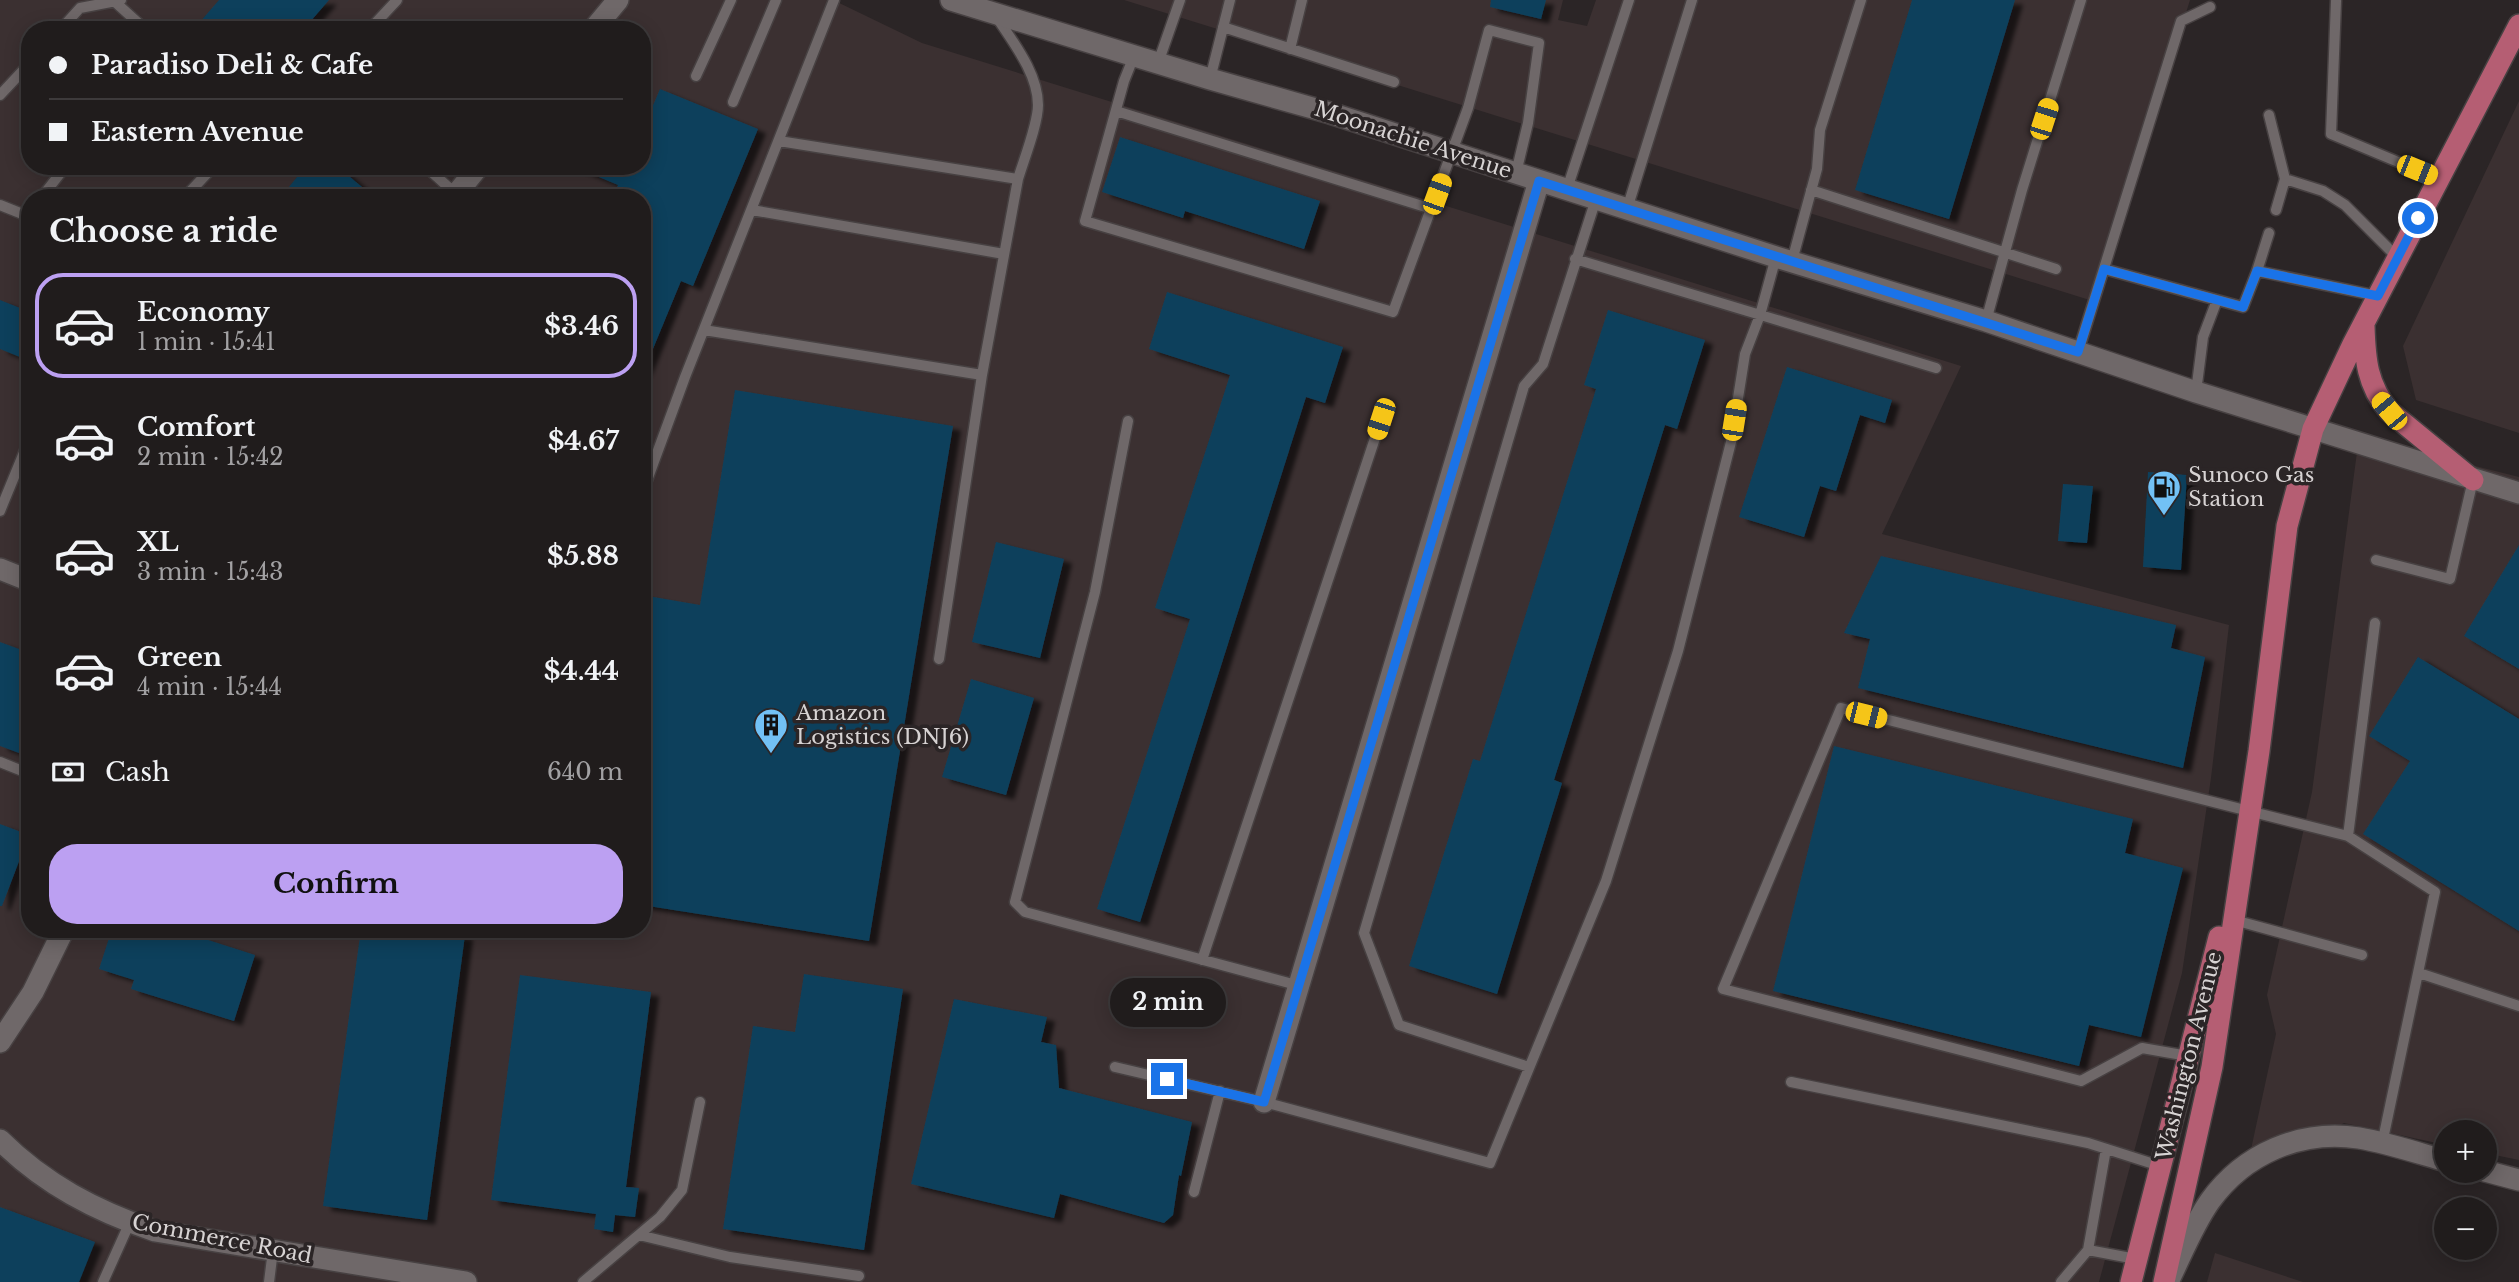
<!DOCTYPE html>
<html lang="en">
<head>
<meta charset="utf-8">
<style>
	:root { --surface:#201c1c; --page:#282525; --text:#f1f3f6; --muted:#a2a1a3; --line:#3d3a3b; --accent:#bca0f2 }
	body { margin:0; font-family:"Libre Baskerville",serif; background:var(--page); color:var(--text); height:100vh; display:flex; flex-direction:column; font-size:26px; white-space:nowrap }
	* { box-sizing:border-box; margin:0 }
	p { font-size:23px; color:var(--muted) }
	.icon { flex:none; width:38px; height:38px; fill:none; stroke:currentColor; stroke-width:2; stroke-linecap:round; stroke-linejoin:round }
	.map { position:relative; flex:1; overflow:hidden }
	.side { position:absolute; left:21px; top:189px; width:630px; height:749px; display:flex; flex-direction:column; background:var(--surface); border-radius:28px; box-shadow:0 4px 18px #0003,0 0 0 2px var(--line) }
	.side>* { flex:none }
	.guide { position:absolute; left:21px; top:21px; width:630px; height:154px; border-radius:28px; box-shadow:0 4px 18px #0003,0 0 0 2px var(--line); display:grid; align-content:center; height:154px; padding:0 28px; background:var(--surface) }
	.fabs { position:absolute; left:2434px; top:1120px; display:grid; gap:14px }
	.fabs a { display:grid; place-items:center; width:63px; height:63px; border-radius:50%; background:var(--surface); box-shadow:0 4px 18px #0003,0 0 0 2px var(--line); font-size:35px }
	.end { position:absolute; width:32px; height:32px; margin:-16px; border:9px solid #1a73e8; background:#fff; box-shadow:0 0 0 4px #fff }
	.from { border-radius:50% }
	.bubble { position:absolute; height:49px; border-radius:24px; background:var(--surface); box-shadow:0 4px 18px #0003,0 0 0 2px var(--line); font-size:23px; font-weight:700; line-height:49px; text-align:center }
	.car { position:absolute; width:21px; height:42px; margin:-21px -10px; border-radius:9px; box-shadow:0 0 5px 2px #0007; background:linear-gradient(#f5c518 24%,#345 0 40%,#f5c518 0 76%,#345 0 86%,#f5c518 0) }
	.guide b { display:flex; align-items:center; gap:24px; height:66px; font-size:26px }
	.guide b+b { border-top:2px solid var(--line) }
	.guide i { width:18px; height:18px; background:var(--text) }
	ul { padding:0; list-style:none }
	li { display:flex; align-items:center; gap:21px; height:105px; margin:0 14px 10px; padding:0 14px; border:4px solid transparent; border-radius:28px }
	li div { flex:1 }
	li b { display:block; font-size:26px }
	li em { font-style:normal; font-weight:700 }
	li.selected { border-color:var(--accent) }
	li>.icon { width:63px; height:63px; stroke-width:1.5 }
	h2 { padding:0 28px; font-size:32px; line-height:84px }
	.pay { display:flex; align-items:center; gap:18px; height:77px; padding:0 28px; font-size:26px }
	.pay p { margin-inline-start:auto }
	.cta { display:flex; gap:14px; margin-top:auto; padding:14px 28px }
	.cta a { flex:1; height:80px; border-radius:28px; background:var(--accent); color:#111; font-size:28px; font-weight:700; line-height:80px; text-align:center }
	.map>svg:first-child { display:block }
	.built { fill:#3b3031; fill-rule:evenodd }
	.building { fill:#11405c; filter:url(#shadow) }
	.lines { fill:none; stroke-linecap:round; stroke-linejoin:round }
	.service-casing { stroke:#474142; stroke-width:13 }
	.minor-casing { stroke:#474142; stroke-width:24 }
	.tertiary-casing { stroke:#474142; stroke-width:24 }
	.secondary-casing { stroke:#474142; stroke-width:24 }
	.primary-casing { stroke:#474142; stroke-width:24 }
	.service { stroke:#6f6869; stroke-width:10 }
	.minor { stroke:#6f6869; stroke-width:21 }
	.tertiary { stroke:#6f6869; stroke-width:21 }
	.secondary { stroke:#6f6869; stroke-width:21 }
	.primary { stroke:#b55e73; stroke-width:21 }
	.route { stroke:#1a73e8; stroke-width:9 }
	.labels { text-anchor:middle; stroke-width:7; stroke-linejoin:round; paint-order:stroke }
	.street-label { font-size:21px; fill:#d7d3d3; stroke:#2b2526 }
	.poi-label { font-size:21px; fill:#d7d3d3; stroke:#2b2526; text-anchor:start }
</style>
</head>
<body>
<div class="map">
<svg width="2519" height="1282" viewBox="0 0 2519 1282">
	<defs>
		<filter id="shadow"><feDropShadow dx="8" dy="4.5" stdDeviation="2" flood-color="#0009"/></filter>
	</defs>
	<rect width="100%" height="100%" fill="#2b2526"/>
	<path class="built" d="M0,0H833L922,43L1961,366L1882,534L2229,625L2211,778L2182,973L2099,1282H0ZM30,30H642V166H30ZM30,198H642V929H30Z
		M1124,0H1563L1558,20L1587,26L1596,0H2190L2096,302Z
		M2519,101V433L2416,400L2403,346Z
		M2359,437L2519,477V1160L2485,1153V1132H2446V1145L2344,1123L2245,1177L2276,1034L2267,995L2312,792Z
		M2215,1253L2303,1282H2207Z"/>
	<path class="building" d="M219,0H329L303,30H193Z
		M1491,0H1546L1541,19L1490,7Z
		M1912,0H2015L1949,219L1855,190Z
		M660,89L758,129L693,286L681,281L643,373L642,198H613L618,185L575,167L642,166V131Z
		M1120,137L1320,201L1304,249L1185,211L1183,218L1102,192Z
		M306,166H337L375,198H280Z
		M1167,292L1343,347L1325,403L1306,397L1140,922L1097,909L1190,619L1155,608L1230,375L1149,349Z
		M0,300L30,312V361L0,349Z
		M1608,310L1705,340L1677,429L1665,425L1554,780L1562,783L1497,994L1409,966L1473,759L1480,761L1596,389L1584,385Z
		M1787,367L1892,400L1885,423L1860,415L1836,491L1820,486L1804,537L1739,517Z
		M735,390L953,426L869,941L642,905V595L700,605Z
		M2148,472L2187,475L2181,570L2143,567Z
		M2063,484L2093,486L2087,543L2058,541Z
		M996,542L1064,559L1040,658L972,642Z
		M2519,545V669L2464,636Z
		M1881,556L2176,625L2171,648L2205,657L2183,768L1858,688L1870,639L1844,633Z
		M0,642L30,653V757L0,746Z
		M2418,657L2519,719V931L2363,834L2410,761L2369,736Z
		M971,679L1034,698L1006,795L942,777Z
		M1834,746L2133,819L2125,853L2183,868L2141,1037L2089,1025L2079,1066L1773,991Z
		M0,824L29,835L2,906H0Z
		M112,929H174L255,955L234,1021L131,989L134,980L99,969Z
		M361,929H421L465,935L427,1220L323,1206Z
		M804,974L903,989L864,1250L723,1229L753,1026L795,1032Z
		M520,975L651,992L626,1187L639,1188L635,1217L615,1215L613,1232L594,1229L596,1214L491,1200Z
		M954,999L1047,1017L1041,1042L1056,1045L1059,1088L1192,1122L1181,1176L1179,1175L1173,1215L1164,1223L1060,1194L1054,1218L911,1184Z
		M0,1207L95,1242L79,1282H0Z"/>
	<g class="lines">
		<g class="service-casing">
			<path id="service" d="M114,1L146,30
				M2336,1L2331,134L2439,179
				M996,16C1012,41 1038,73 1038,105C1038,124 1024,159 1018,179
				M1223,27L1394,82
				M60,30L80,8L121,0
				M369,30L397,0
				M1290,49L1302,0
				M1134,56L1124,81L1085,221L1393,312L1468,108L1489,30L1539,43L1528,123L1516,173
				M1158,63L1180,0
				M696,76L731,0
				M1210,79L1230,0
				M0,95L30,63
				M733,102L776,0
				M1116,111L1432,209
				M2269,115L2285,179L2276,210
				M425,166L456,194
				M2285,179L2323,191L2345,205L2398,258
				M1567,189L1629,0
				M1811,190L2056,269
				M41,198L66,166
				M184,198L214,166
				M0,205L30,217
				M1627,209L1692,0
				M752,210L1004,254
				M1575,259L1936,368
				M1792,261L1817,169L1820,130L1861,0
				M2104,269L2217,300
				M2257,271L2269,233
				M1986,321L2022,190L2081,0
				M704,330L982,375L1018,179L779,141
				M2078,352L2181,21L2210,7
				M2196,392L2203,337L2217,300L2243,307L2257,271L2378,296
				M1128,421L1095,592L1015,902L1025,912L1300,986
				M642,494L685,377L834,0
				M0,511L30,438
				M2376,560L2450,579L2473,480
				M939,659L982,375
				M0,762L30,774
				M2348,836L2375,623
				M2234,920L2362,955
				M1202,960L1381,420
				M2419,973L2519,1006
				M2188,1056L2142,1048L2081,1081L1723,989L1841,708L2348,836L2435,892L2382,1144
				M1115,1067L1264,1102L1490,1163L1606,881L1678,651L1731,442L1745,354L1760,315L1776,257
				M1529,1067L1399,1025L1364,933L1524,386L1543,364L1596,199
				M1791,1082L2088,1143L2160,1166
				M2106,1149L2088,1250L2136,1259
				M1194,1192L1220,1091
				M639,1235L730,1257L859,1276
				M103,1282L130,1222
				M269,1282L273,1250
				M583,1282L660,1217L682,1190L700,1102
				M2061,1282L2088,1250"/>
		</g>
		<g class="minor-casing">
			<path id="minor" d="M1264,1102L1539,181"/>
		</g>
		<g class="tertiary-casing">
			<path id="tertiary" d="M593,30L618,0
				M453,198L479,166
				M0,569L30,581
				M0,1042L33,992L64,929
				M0,1140C44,1184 96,1211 155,1231L466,1282"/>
		</g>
		<g class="secondary-casing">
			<path id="secondary" d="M951,0L1210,79L1330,113L1776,257L1986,321L2196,392L2519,493
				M2485,1171L2519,1180
				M2168,1282C2181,1256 2193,1225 2210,1201C2244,1154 2300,1129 2359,1138C2388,1143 2418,1153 2446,1161"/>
		</g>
		<g class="primary-casing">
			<path id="primary" d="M2364,326C2365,359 2367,385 2389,411L2473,480
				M2131,1282L2219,937
				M2164,1282L2212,1067L2259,751L2287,526L2313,429L2353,344L2519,25"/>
		</g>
		<use href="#service" class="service"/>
		<use href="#minor" class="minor"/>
		<use href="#tertiary" class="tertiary"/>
		<use href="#secondary" class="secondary"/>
		<use href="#primary" class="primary"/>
	</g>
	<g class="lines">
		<path class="route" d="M1167,1079L1264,1102L1539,181L2078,352L2104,269L2243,307L2257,271L2378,296L2418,218"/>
	</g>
	<defs>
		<g id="fuel-pin" transform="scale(1.75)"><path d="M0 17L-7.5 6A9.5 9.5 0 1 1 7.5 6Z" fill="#72c1f5" stroke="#2b2526"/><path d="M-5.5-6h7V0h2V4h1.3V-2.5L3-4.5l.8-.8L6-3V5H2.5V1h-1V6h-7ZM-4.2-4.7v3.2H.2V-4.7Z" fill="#111"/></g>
		<g id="building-pin" transform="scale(1.75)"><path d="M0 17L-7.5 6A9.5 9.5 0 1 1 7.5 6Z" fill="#72c1f5" stroke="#2b2526"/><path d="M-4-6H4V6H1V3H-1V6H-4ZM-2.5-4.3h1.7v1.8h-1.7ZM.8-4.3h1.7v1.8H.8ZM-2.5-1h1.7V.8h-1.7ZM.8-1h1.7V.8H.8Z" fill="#111"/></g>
	</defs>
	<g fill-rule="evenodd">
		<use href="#fuel-pin" x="2164" y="487"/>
		<use href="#building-pin" x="771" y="725"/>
	</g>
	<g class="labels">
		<g class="street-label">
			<text transform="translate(1413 140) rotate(18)" y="7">Moonachie Avenue</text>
			<text transform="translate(2189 1056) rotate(-76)" y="7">Washington Avenue</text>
			<text transform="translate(222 1239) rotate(11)" y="7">Commerce Road</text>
		</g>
		<g class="poi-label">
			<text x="2188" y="482">Sunoco Gas<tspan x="2188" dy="24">Station</tspan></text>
			<text x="796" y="720">Amazon<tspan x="796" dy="24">Logistics (DNJ6)</tspan></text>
		</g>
	</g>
</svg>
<div class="fabs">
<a>+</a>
<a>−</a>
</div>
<i class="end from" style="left:2418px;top:218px"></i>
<i class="end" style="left:1167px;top:1079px"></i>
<div class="bubble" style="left:1110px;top:978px;width:116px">2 min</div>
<i class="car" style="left:2044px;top:119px;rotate:18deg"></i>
<i class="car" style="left:2417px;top:170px;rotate:112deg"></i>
<i class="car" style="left:1437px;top:194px;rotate:20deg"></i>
<i class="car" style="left:2389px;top:411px;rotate:320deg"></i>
<i class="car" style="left:1381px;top:419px;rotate:198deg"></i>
<i class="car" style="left:1734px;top:420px;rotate:9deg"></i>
<i class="car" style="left:1866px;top:715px;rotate:104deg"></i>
<div class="guide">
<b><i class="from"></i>Paradiso Deli &amp; Cafe</b>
<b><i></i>Eastern Avenue</b>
</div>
<section class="side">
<h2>Choose a ride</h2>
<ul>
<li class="selected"><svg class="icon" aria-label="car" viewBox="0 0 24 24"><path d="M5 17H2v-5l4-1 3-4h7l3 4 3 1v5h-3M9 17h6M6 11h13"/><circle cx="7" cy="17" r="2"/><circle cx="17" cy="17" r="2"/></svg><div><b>Economy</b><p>1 min · 15:41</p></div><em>$3.46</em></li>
<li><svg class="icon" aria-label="car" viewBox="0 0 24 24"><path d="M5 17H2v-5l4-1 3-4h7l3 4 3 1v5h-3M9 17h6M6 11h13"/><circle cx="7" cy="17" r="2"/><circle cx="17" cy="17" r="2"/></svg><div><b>Comfort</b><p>2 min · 15:42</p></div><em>$4.67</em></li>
<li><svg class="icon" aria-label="car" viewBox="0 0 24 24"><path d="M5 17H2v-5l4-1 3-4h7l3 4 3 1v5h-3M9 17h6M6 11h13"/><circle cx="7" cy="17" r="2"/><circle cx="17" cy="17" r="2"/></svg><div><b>XL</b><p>3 min · 15:43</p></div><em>$5.88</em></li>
<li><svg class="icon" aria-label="car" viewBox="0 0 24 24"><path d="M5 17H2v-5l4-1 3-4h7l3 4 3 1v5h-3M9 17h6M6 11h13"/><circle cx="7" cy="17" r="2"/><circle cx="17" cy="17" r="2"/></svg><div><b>Green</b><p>4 min · 15:44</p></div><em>$4.44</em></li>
</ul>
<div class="pay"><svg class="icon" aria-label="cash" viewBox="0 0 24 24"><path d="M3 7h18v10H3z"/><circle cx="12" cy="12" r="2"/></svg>Cash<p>640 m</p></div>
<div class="cta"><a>Confirm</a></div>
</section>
</div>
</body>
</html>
